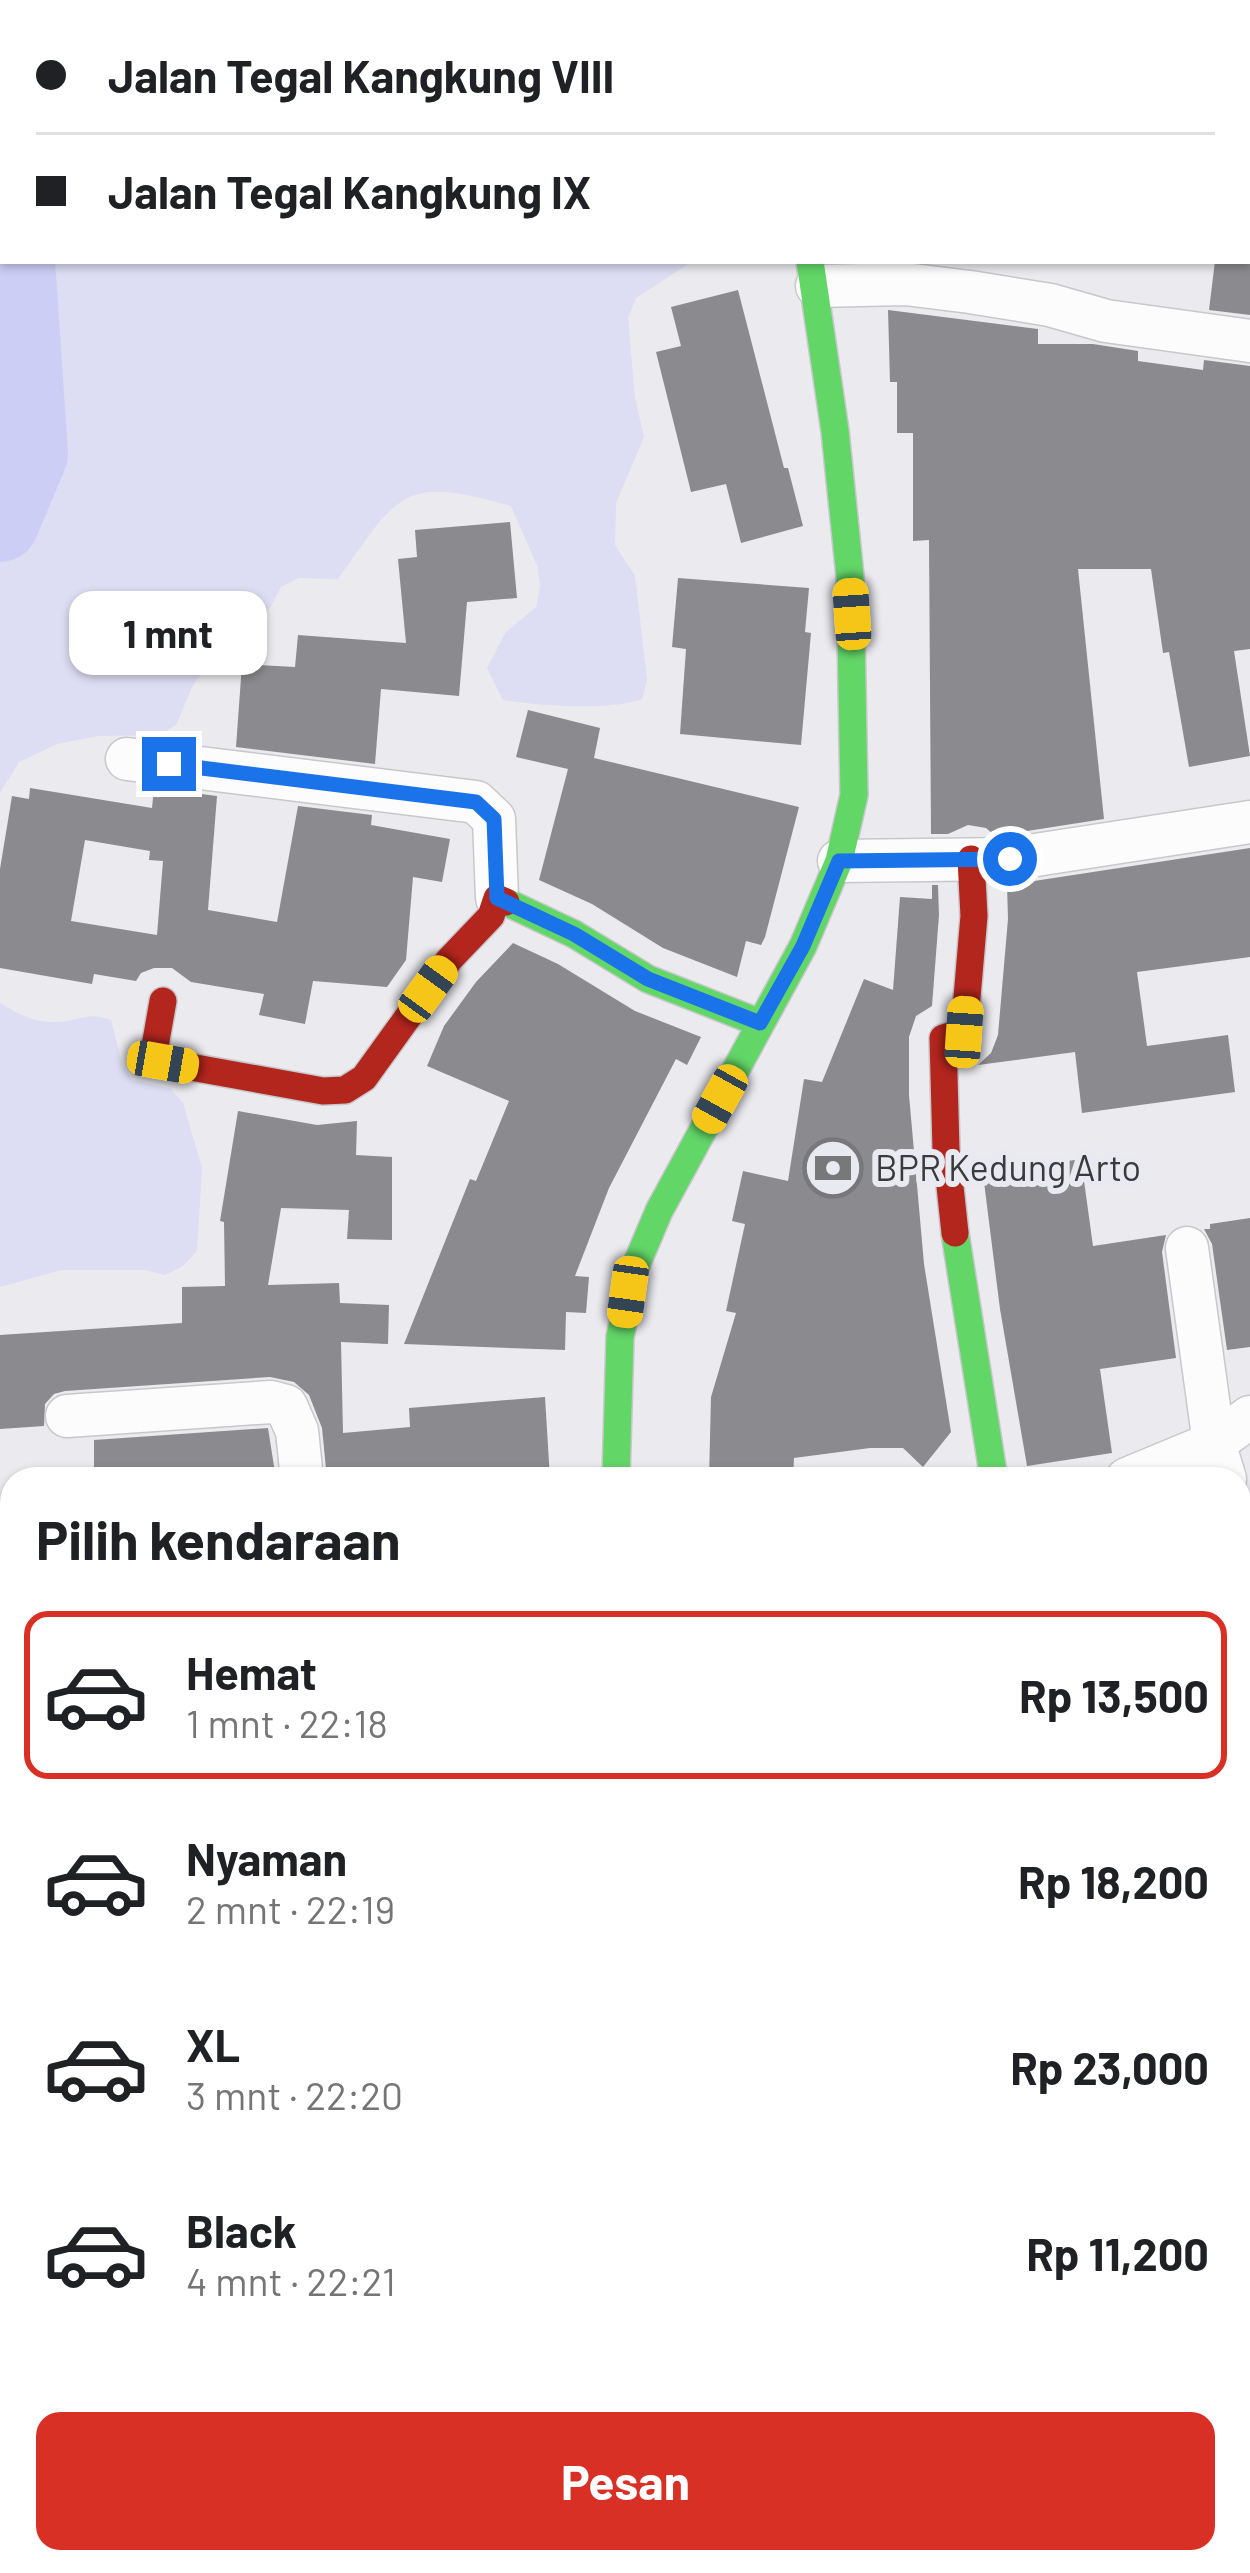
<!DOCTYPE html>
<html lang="id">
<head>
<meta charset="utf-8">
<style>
	:root { --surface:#fff; --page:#f2f2f2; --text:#202124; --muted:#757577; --line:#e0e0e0; --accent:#d93025 }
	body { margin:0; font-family:Barlow,sans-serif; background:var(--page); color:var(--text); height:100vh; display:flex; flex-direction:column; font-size:45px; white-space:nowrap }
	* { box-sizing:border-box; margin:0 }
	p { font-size:39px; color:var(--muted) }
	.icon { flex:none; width:66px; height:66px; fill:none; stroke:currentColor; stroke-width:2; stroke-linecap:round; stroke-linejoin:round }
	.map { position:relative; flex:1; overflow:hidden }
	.drawer { position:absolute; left:0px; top:1467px; width:1251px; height:1107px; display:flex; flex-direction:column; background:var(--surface); border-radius:36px 36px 0 0; box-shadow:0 3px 9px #0004 }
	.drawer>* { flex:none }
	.top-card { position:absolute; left:0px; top:0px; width:1251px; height:264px; box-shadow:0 3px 9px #0004; display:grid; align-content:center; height:264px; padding:0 36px; background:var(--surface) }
	.end { position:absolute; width:54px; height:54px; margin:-27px; border:15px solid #1a73e8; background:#fff; box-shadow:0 0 0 6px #fff }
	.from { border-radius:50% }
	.bubble { position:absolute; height:84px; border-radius:24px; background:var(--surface); box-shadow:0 3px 9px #0004; font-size:39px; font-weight:700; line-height:84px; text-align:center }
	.car { position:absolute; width:36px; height:72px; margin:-36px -18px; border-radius:15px; box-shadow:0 0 9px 3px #0007; background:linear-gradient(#f5c518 24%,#345 0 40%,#f5c518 0 76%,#345 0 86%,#f5c518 0) }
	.top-card b { display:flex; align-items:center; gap:42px; height:114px; font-size:45px }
	.top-card b+b { border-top:3px solid var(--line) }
	.top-card i { width:30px; height:30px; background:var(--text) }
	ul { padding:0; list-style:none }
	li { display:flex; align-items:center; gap:36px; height:168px; margin:0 24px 18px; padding:0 12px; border:6px solid transparent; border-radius:24px }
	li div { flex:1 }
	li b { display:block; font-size:45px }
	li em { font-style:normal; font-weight:700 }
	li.current { border-color:var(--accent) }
	li>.icon { width:108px; height:108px; stroke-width:1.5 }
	h2 { padding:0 36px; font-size:54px; line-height:144px }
	.primary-button { display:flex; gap:24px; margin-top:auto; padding:24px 36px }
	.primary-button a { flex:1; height:138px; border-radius:24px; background:var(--accent); color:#fff; font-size:48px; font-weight:700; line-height:138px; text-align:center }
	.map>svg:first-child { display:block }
	.green { fill:#ddddf3 }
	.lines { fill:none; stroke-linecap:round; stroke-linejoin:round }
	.river { stroke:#cdcef5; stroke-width:78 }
	.building { fill:#8b8b8f; fill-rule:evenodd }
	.street-casing { stroke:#c8c8cb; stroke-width:45 }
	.fast-casing { stroke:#c8c8cb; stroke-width:30 }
	.slow-casing { stroke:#c8c8cb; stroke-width:30 }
	.jam-casing { stroke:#c8c8cb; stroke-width:30 }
	.street { stroke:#fcfcfd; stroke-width:42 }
	.fast { stroke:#63d668; stroke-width:27 }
	.slow { stroke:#ff974d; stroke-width:27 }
	.jam { stroke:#b3261e; stroke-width:27 }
	.route { stroke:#1a73e8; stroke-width:15 }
	.labels { text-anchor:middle; stroke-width:12; stroke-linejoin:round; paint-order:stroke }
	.poi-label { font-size:36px; fill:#3a3a3d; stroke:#e8e9f1; text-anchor:start }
</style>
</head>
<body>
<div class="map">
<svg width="1250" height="2573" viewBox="0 0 1250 2573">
	<rect width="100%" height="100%" fill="#eaeaef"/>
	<path class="green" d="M0,0L119,3H3V261H693L636,298L628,318L635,398L644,437L616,503L615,545L635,576L647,680L642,699C610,711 538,706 503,700L487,668L506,632L536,607L540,587L538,568L511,506C401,474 398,495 338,579L299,578L281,587L262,623L228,642L193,685L176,725L159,735L98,736L57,744L19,762L0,793Z
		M0,1003C16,1013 35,1023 55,1022C79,1022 85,1011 111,1020L122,1063L132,1080L170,1088L183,1103L202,1168L197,1251L183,1266L165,1275L145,1270H61L0,1287Z
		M0,1532L12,1534V1677L0,1688Z"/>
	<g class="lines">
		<path class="river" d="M0,13L3,10
			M0,160L3,175
			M0,523L29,454L16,261"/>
	</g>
	<path class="building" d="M1215,261H1250V315L1209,310Z
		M738,290L784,468H788L803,526L741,543L726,484L691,492L656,352L681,346L671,307Z
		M888,310L1038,329V344H1093L1138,351V361L1203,370L1204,360L1250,366V649L1234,651L1250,756L1189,767L1169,652L1163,653L1151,569H1078L1104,819L1008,834H993L986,828L968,825L948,834H931L929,540L913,541V433H897V382H890Z
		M510,522L517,598L467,602L459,696L381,689L375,764L236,747L242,664L295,667L298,635L406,643L398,559L417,557L415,530Z
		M678,578L809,588L805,632L811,633L801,745L680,734L686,649L672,647Z
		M528,710L600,728L594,758L799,807L765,937L761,945L746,941L737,977L663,948L592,904L539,880L568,769L516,757Z
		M30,788L152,808L154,788L217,796L208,910L277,922L298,806L372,815L371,825L450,839L442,882L413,877L406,960L387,987L313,981L305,1024L259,1015L264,994L191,982L172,968H154L141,973L136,981L94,974L92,984L0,968V869L12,796L29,799ZM85,840L150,851L149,860L163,861L157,935L71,921Z
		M1250,848V957L1137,972L1147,1046L1228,1035L1235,1092L1082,1113L1075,1052L978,1065L991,1053L998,1035L1008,919L1007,885Z
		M932,885H938L939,915L932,1006L916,1016L909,1037V1095L924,1264L951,1432L923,1467L903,1448H870L794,1458L793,1479H709L711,1397L736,1313L726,1311L745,1224L732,1221L743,1171L788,1181L804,1079L822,1082L864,979L893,990L900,897L932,899Z
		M513,943L558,964L635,1011L701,1037L687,1065L676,1059L609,1188L575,1276L589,1277L586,1313L566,1312L565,1350L404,1344L470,1179L476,1181L509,1101L427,1066L444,1026L476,982Z
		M238,1111L317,1125L357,1121L356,1155L392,1157V1240L347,1239L349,1210L281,1208L268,1285L339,1283L340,1303L389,1305L388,1344L341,1342L343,1433L410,1427L409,1408L545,1397L550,1479H327L322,1428L309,1395L294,1382L270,1377L65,1391L54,1394L45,1404L44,1426L0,1429V1335L182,1323V1287L225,1286L224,1222L220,1221Z
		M1081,1159L1093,1246L1166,1235L1162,1252L1176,1358L1100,1369L1112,1453L1027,1466L1000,1309L983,1174Z
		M1250,1218V1347L1227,1350L1212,1244L1204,1229H1210V1224Z
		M268,1428L276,1479H94V1440Z"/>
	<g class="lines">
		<g class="street-casing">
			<path id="street" d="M817,286L905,284L970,292L1050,305L1106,321L1250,341
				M127,759L476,802L494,819L497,898
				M839,861L1010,859L1250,822
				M1187,1248L1214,1443L1225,1479
				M67,1416L271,1402L286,1406L297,1431L302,1479
				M1127,1479L1214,1443L1250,1417
				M1239,1523L1250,1558
				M0,1937L12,1930
				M1239,2024H1250
				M0,2092L12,2093
				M0,2226L12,2227
				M1239,2476L1250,2474"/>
		</g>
		<g class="fast-casing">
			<path id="fast" d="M739,0V3
				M506,902L574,934L648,979L760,1023
				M955,1233L994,1479
				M616,1479L620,1337L634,1270L659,1211L803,946L839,861L854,795L850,576L835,431L810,261"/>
		</g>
		<g class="slow-casing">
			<path id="slow" d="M625,2562L626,2573"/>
		</g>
		<g class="jam-casing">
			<path id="jam" d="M163,1001L154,1052L163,1062L323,1091L345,1090L364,1078L449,960L491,916L497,898L506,902
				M955,1233L946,1149L943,1038L964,1032L974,916L971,859"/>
		</g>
		<use href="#street" class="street"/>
		<use href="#fast" class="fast"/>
		<use href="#slow" class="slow"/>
		<use href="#jam" class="jam"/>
	</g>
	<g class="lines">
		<path class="route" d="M169,764L476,802L494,819L497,898L574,934L648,979L760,1023L803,946L839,861L1010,859"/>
	</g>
	<defs>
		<g id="bank-ring" transform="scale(3)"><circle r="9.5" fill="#e8e9f1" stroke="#78787b" stroke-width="1.5"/><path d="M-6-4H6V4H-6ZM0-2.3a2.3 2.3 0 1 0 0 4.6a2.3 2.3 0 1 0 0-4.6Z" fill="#78787b"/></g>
	</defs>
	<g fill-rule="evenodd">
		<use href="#bank-ring" x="833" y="1168"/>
	</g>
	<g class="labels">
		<g class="poi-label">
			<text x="875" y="1181">BPR Kedung Arto</text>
		</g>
	</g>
</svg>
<i class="end from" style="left:1010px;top:859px"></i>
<i class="end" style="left:169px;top:764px"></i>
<div class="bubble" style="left:69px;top:591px;width:198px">1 mnt</div>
<i class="car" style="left:852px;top:614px;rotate:356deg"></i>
<i class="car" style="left:428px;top:989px;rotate:36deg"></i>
<i class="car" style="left:964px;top:1032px;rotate:4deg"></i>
<i class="car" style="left:163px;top:1062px;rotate:100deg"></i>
<i class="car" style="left:720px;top:1099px;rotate:209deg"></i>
<i class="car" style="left:628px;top:1292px;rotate:188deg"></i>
<div class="top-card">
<b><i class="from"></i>Jalan Tegal Kangkung VIII</b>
<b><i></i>Jalan Tegal Kangkung IX</b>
</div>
<section class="drawer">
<h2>Pilih kendaraan</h2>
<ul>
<li class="current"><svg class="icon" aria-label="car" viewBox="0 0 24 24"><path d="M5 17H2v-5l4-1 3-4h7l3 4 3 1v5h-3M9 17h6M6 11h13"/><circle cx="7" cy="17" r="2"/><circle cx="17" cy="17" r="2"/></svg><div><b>Hemat</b><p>1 mnt · 22:18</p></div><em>Rp 13,500</em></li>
<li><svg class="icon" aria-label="car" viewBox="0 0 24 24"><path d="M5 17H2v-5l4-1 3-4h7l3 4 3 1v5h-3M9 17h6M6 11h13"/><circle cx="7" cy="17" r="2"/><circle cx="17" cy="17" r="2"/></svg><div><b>Nyaman</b><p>2 mnt · 22:19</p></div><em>Rp 18,200</em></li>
<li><svg class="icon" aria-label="car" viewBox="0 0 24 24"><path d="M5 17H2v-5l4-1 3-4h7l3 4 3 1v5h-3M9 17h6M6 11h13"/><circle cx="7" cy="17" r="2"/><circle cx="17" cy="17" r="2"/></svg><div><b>XL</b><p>3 mnt · 22:20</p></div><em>Rp 23,000</em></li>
<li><svg class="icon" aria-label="car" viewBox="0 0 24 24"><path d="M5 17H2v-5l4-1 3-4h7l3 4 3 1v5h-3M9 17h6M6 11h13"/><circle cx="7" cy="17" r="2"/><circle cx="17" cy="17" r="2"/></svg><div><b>Black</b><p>4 mnt · 22:21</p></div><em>Rp 11,200</em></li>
</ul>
<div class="primary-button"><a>Pesan</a></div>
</section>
</div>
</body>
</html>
